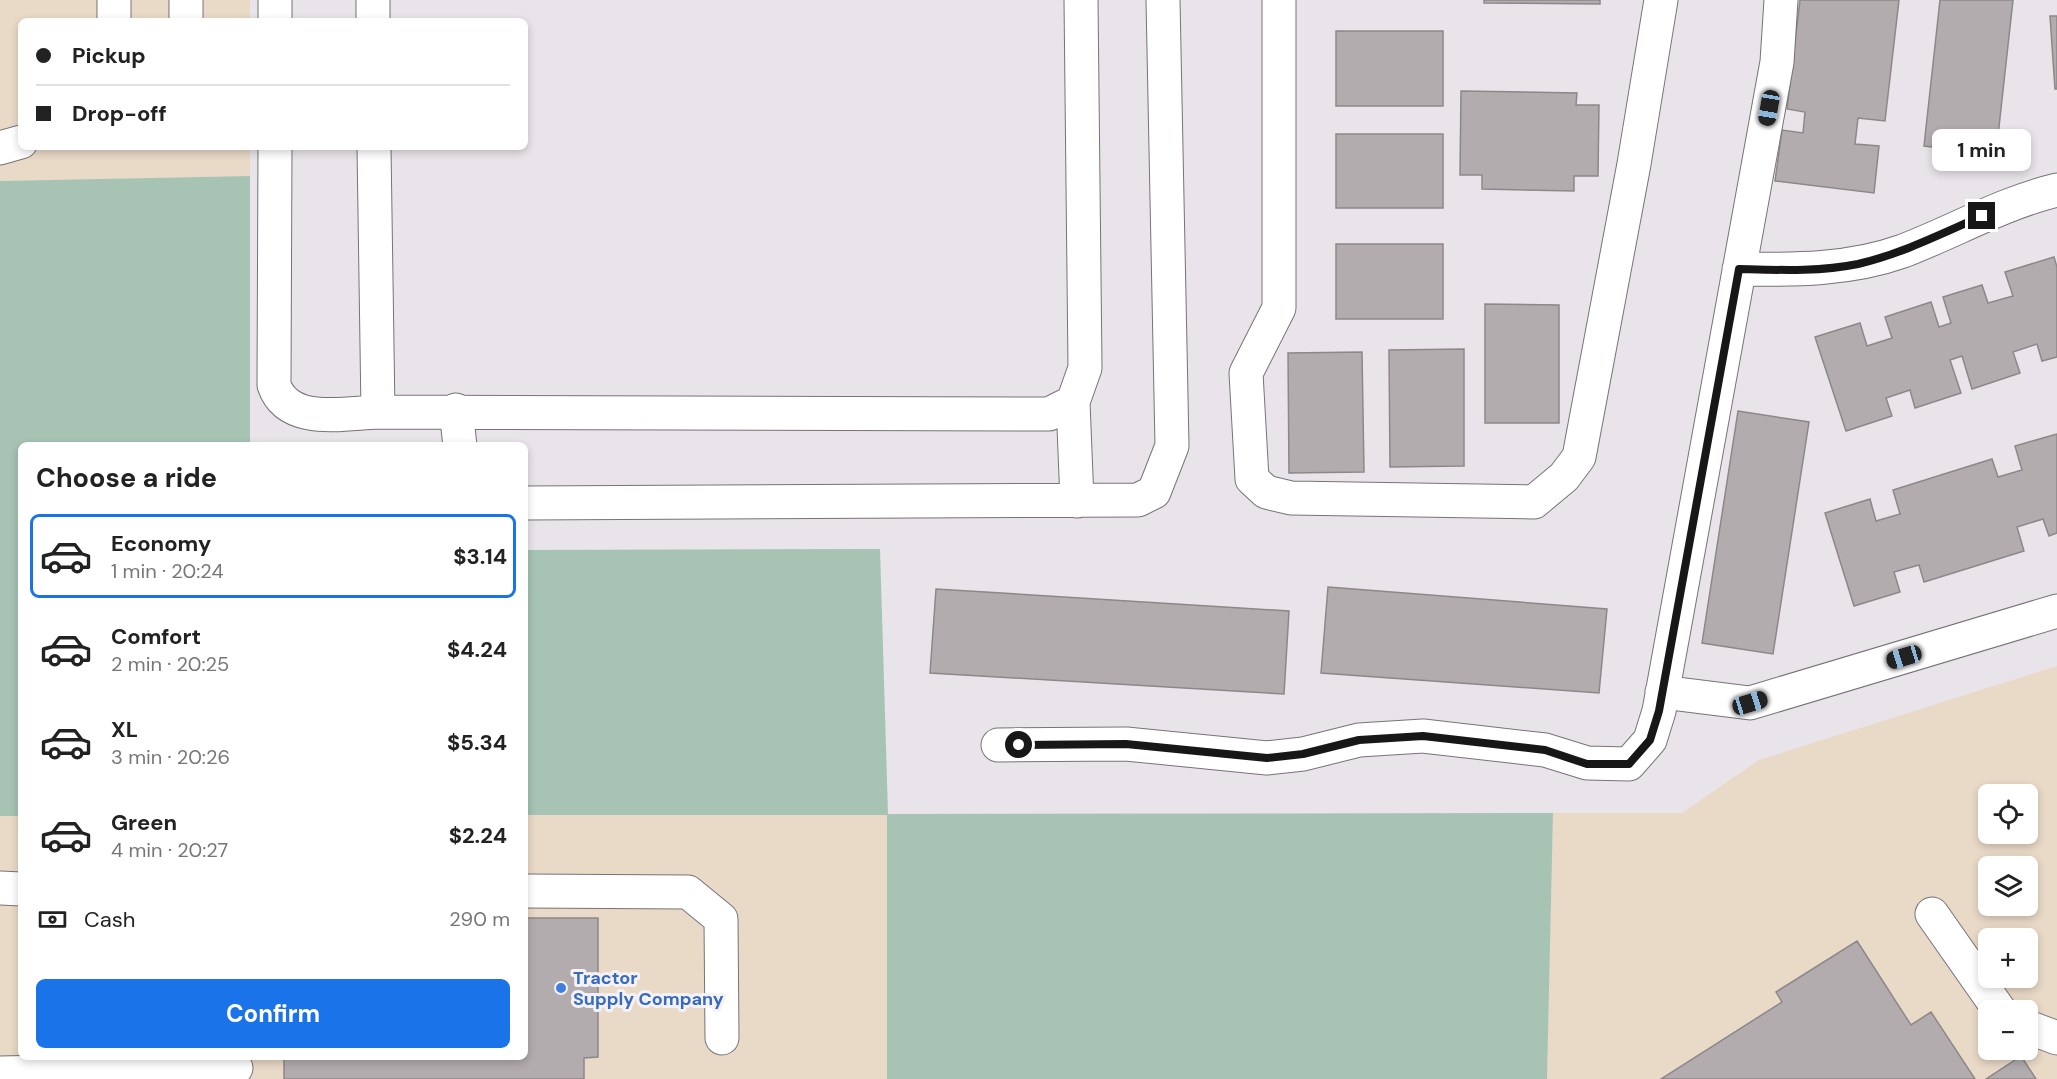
<!DOCTYPE html>
<html lang="en">
<head>
<meta charset="utf-8">
<style>
	:root { --surface:#fff; --page:#f6f6f6; --text:#222; --muted:#767676; --line:#e0e0e0; --accent:#1a73e8 }
	body { margin:0; font-family:"DM Sans",sans-serif; background:var(--page); color:var(--text); height:100vh; display:flex; flex-direction:column; font-size:22px; white-space:nowrap }
	* { box-sizing:border-box; margin:0 }
	p { font-size:20px; color:var(--muted) }
	.icon { flex:none; width:33px; height:33px; fill:none; stroke:currentColor; stroke-width:2; stroke-linecap:round; stroke-linejoin:round }
	.map { position:relative; flex:1; overflow:hidden }
	.details { position:absolute; left:18px; top:442px; width:510px; height:618px; display:flex; flex-direction:column; background:var(--surface); border-radius:9px; box-shadow:0 3px 9px #0003 }
	.details>* { flex:none }
	.guide { position:absolute; left:18px; top:18px; width:510px; height:132px; border-radius:9px; box-shadow:0 3px 9px #0003; display:grid; align-content:center; height:132px; padding:0 18px; background:var(--surface) }
	.buttons { position:absolute; left:1978px; top:784px; display:grid; gap:12px }
	.buttons a { display:grid; place-items:center; width:60px; height:60px; border-radius:9px; background:var(--surface); box-shadow:0 3px 9px #0003; font-size:30px }
	.end { position:absolute; width:27px; height:27px; margin:-14px; border:8px solid #181718; background:#fff; box-shadow:0 0 0 3px #fff }
	.from { border-radius:50% }
	.bubble { position:absolute; height:42px; border-radius:9px; background:var(--surface); box-shadow:0 3px 9px #0003; font-size:20px; font-weight:700; line-height:42px; text-align:center }
	.car { position:absolute; width:18px; height:36px; margin:-18px -9px; border-radius:8px; box-shadow:0 0 4px 2px #0007; background:linear-gradient(#222 24%,#8ab4d8 0 40%,#222 0 76%,#8ab4d8 0 86%,#222 0) }
	.guide b { display:flex; align-items:center; gap:21px; height:57px; font-size:22px }
	.guide b+b { border-top:2px solid var(--line) }
	.guide i { width:15px; height:15px; background:var(--text) }
	ul { padding:0; list-style:none }
	li { display:flex; align-items:center; gap:18px; height:84px; margin:0 12px 9px; padding:0 6px; border:3px solid transparent; border-radius:9px }
	li div { flex:1 }
	li b { display:block; font-size:22px }
	li em { font-style:normal; font-weight:700 }
	li.current { border-color:var(--accent) }
	li>.icon { width:54px; height:54px; stroke-width:1.5 }
	h2 { padding:0 18px; font-size:27px; line-height:72px }
	.pay { display:flex; align-items:center; gap:15px; height:66px; padding:0 18px; font-size:22px }
	.pay p { margin-inline-start:auto }
	.action { display:flex; gap:12px; margin-top:auto; padding:12px 18px }
	.action a { flex:1; height:69px; border-radius:9px; background:var(--accent); color:#fff; font-size:24px; font-weight:700; line-height:69px; text-align:center }
	.map>svg:first-child { display:block }
	.commercial { fill:#e9d9c7; fill-rule:evenodd }
	.green { fill:#a6c3b4 }
	.building { fill:#b2acae; stroke:#8e8789; stroke-width:1.5 }
	.lines { fill:none; stroke-linecap:round; stroke-linejoin:round }
	.minor-casing { stroke:#777377; stroke-width:35 }
	.minor { stroke:#fff; stroke-width:33 }
	.route { stroke:#181718; stroke-width:8 }
	.shop-dot { fill:#3f7fe0; stroke:#f6f1f6; stroke-width:2 }
	.labels { text-anchor:middle; stroke-width:6; stroke-linejoin:round; paint-order:stroke }
	.shop-label { font-size:18px; font-weight:bold; fill:#366cbe; stroke:#f6f1f6; text-anchor:start }
</style>
</head>
<body>
<div class="map">
<svg width="2057" height="1079" viewBox="0 0 2057 1079">
	<rect width="100%" height="100%" fill="#e8e4e9"/>
	<path class="commercial" d="M0,0H250V21H21V147H250V176L0,181Z
		M2057,666V1079H1547L1553,813H1682L1759,760ZM1989,795H2028V834H1989ZM1989,867H2028V906H1989ZM1989,939H2028V978H1989ZM1989,1011H2028V1050H1989Z
		M887,814V1079H0V816H21V1058H525V815Z"/>
	<path class="green" d="M250,176V445L21,446V816H0V181Z
		M880,549L888,814L1553,813L1547,1079H887V815H525V550Z"/>
	<path class="building" d="M1484,0H1600V4L1484,3Z
		M1800,0H1899L1885,121L1858,118L1855,144L1879,146L1874,193L1775,181L1782,130L1803,133L1805,112L1787,109Z
		M1940,0H2013L1996,154L1924,146Z
		M2050,16H2057V89H2055Z
		M1336,31H1443V106H1336Z
		M1461,91L1577,93L1576,105H1599L1598,176H1574V191L1482,189V175H1460Z
		M1336,134H1443V208H1336Z
		M1336,244H1443V319H1336Z
		M2054,257L2057,267V357L2042,361L2037,344L2013,352L2020,373L1972,389L1962,356L1950,360L1961,393L1915,408L1910,390L1886,398L1892,416L1846,431L1815,337L1860,323L1867,346L1892,338L1885,317L1931,302L1939,327L1951,323L1943,297L1982,285L1988,303L2013,296L2005,272Z
		M1485,304L1559,305V423H1485Z
		M1464,349V466L1390,467L1389,350Z
		M1362,352L1364,472L1289,473L1288,353Z
		M1738,411L1809,422L1773,654L1702,643Z
		M2057,434V533L2049,536L2043,519L2017,527L2024,551L1924,582L1919,565L1894,572L1900,592L1854,606L1825,513L1870,499L1876,521L1900,514L1893,490L1992,459L1998,477L2022,470L2015,446Z
		M1328,587L1607,609L1599,693L1321,673Z
		M936,589L1289,611L1284,694L930,673Z
		M525,918H598V1057L584,1058V1079H284V1058H525Z
		M1857,941L1911,1025L1931,1012L1975,1079H1661L1782,1002L1776,992Z
		M2021,1056L2036,1079H1986Z"/>
	<g class="lines">
		<g class="minor-casing">
			<path id="minor" d="M373,0V21
				M1279,0V308L1246,373L1252,479L1266,492L1291,498L1534,502L1564,477L1579,457L1634,164L1661,0
				M114,21V0
				M186,21V0
				M275,21V0
				M275,147L274,385C288,426 344,413 378,412
				M374,147L378,412L1049,414L1073,402L1085,368L1081,0
				M0,148L21,142
				M1739,269C1794,270 1850,270 1903,251C1955,231 2003,203 2057,190
				M1073,402L1077,501
				M456,410L460,446
				M525,503L1138,500L1154,492L1172,446L1163,0
				M1662,692L1750,703L2057,611
				M998,745L1126,744L1267,758L1303,754L1359,740L1423,736L1545,750L1587,763L1629,764L1650,740L1659,711L1777,62L1781,0
				M0,888L21,889
				M525,891L688,892L721,919L722,1038
				M1932,914L2000,1011
				M2028,1027L2057,1038
				M0,1073L236,1068"/>
		</g>
		<use href="#minor" class="minor"/>
	</g>
	<g class="lines">
		<path class="route" d="M1019,745L1126,744L1267,758L1303,754L1359,740L1423,736L1545,750L1587,764H1629L1650,740L1659,711L1739,269C1778,270 1819,272 1858,264C1901,254 1941,234 1982,216"/>
	</g>
	<circle class="shop-dot" cx="561" cy="988" r="6"/>
	<g class="labels">
		<g class="shop-label">
			<text x="573" y="984">Tractor<tspan x="573" dy="21">Supply Company</tspan></text>
		</g>
	</g>
</svg>
<div class="buttons">
<a><svg class="icon" aria-label="locate" viewBox="0 0 24 24"><circle cx="12" cy="12" r="6"/><path d="M12 2v4M12 18v4M2 12h4M18 12h4"/></svg></a>
<a><svg class="icon" aria-label="layers" viewBox="0 0 24 24"><path d="M12 4l9 5-9 5-9-5zM3 14l9 5 9-5"/></svg></a>
<a>+</a>
<a>−</a>
</div>
<i class="end from" style="left:1019px;top:745px"></i>
<i class="end" style="left:1982px;top:216px"></i>
<div class="bubble" style="left:1932px;top:129px;width:99px">1 min</div>
<i class="car" style="left:1769px;top:108px;rotate:190deg"></i>
<i class="car" style="left:1904px;top:657px;rotate:253deg"></i>
<i class="car" style="left:1750px;top:703px;rotate:73deg"></i>
<div class="guide">
<b><i class="from"></i>Pickup</b>
<b><i></i>Drop-off</b>
</div>
<section class="details">
<h2>Choose a ride</h2>
<ul>
<li class="current"><svg class="icon" aria-label="car" viewBox="0 0 24 24"><path d="M5 17H2v-5l4-1 3-4h7l3 4 3 1v5h-3M9 17h6M6 11h13"/><circle cx="7" cy="17" r="2"/><circle cx="17" cy="17" r="2"/></svg><div><b>Economy</b><p>1 min · 20:24</p></div><em>$3.14</em></li>
<li><svg class="icon" aria-label="car" viewBox="0 0 24 24"><path d="M5 17H2v-5l4-1 3-4h7l3 4 3 1v5h-3M9 17h6M6 11h13"/><circle cx="7" cy="17" r="2"/><circle cx="17" cy="17" r="2"/></svg><div><b>Comfort</b><p>2 min · 20:25</p></div><em>$4.24</em></li>
<li><svg class="icon" aria-label="car" viewBox="0 0 24 24"><path d="M5 17H2v-5l4-1 3-4h7l3 4 3 1v5h-3M9 17h6M6 11h13"/><circle cx="7" cy="17" r="2"/><circle cx="17" cy="17" r="2"/></svg><div><b>XL</b><p>3 min · 20:26</p></div><em>$5.34</em></li>
<li><svg class="icon" aria-label="car" viewBox="0 0 24 24"><path d="M5 17H2v-5l4-1 3-4h7l3 4 3 1v5h-3M9 17h6M6 11h13"/><circle cx="7" cy="17" r="2"/><circle cx="17" cy="17" r="2"/></svg><div><b>Green</b><p>4 min · 20:27</p></div><em>$2.24</em></li>
</ul>
<div class="pay"><svg class="icon" aria-label="cash" viewBox="0 0 24 24"><path d="M3 7h18v10H3z"/><circle cx="12" cy="12" r="2"/></svg>Cash<p>290 m</p></div>
<div class="action"><a>Confirm</a></div>
</section>
</div>
</body>
</html>
